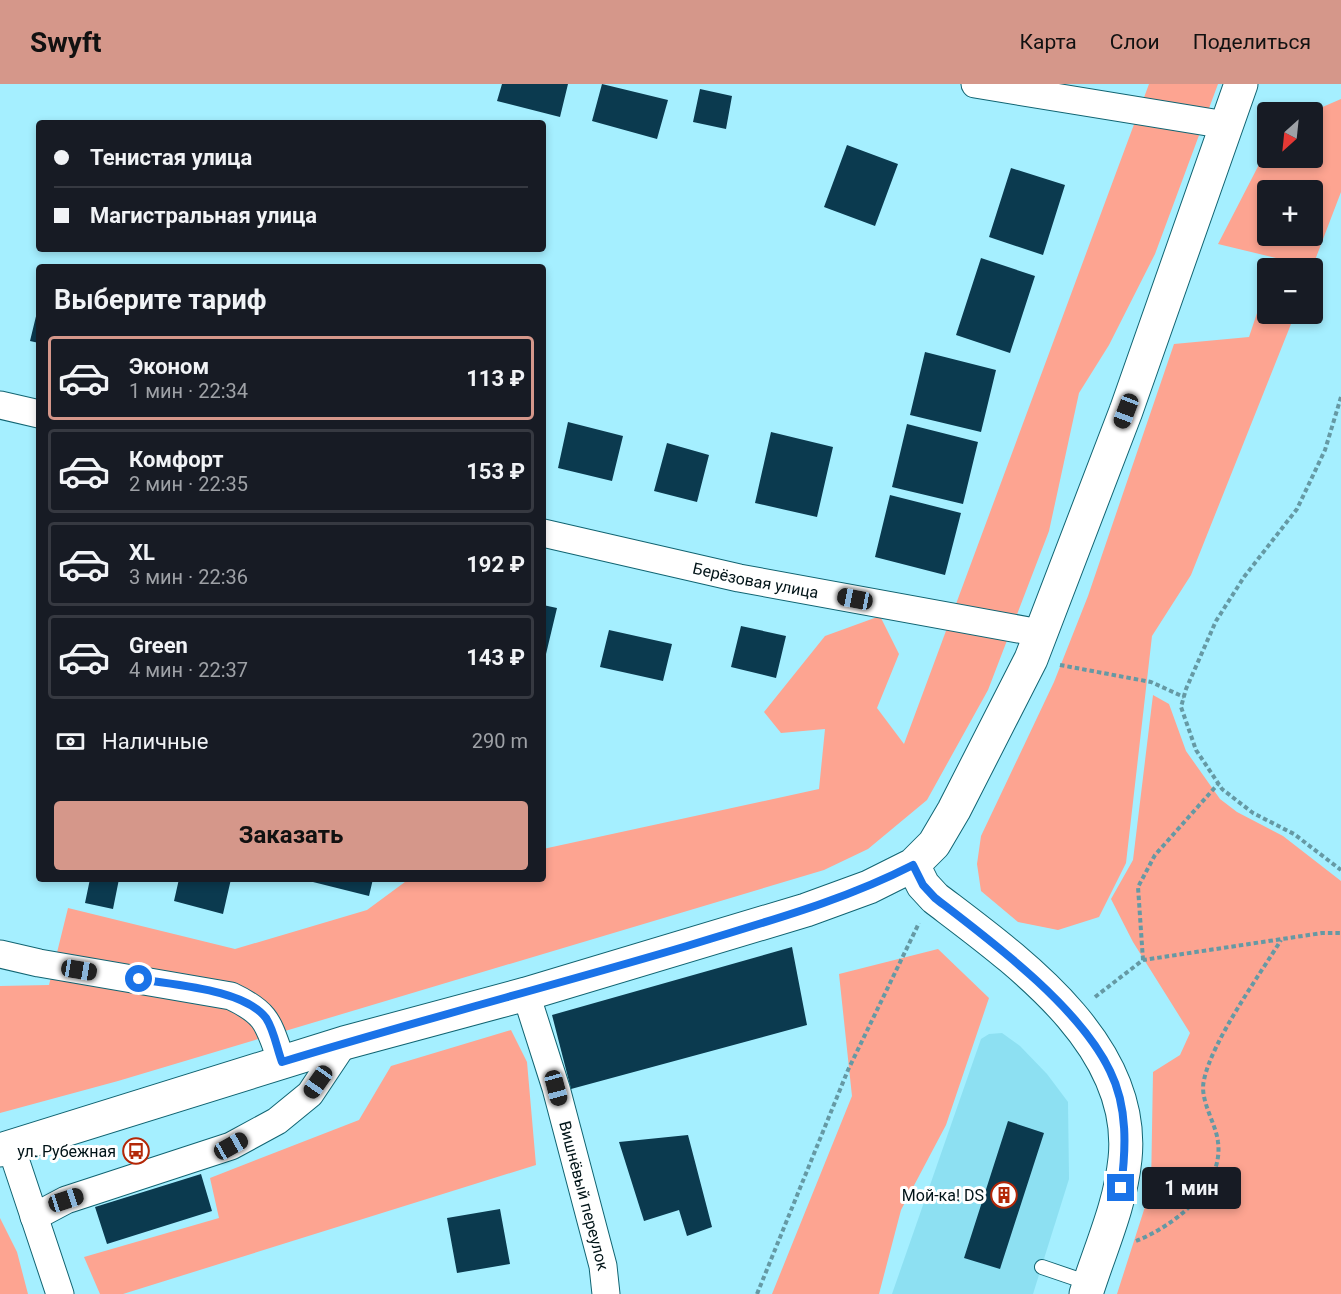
<!DOCTYPE html>
<html lang="ru">
<head>
<meta charset="utf-8">
<style>
	:root { --surface:#171b24; --page:#20242c; --text:#f1f3f6; --muted:#9ea1a6; --line:#363941; --accent:#d5978a }
	body { margin:0; font-family:Roboto,sans-serif; background:var(--page); color:var(--text); height:100vh; display:flex; flex-direction:column; font-size:22px; white-space:nowrap }
	* { box-sizing:border-box; margin:0 }
	p { font-size:20px; color:var(--muted) }
	.icon { flex:none; width:33px; height:33px; fill:none; stroke:currentColor; stroke-width:2; stroke-linecap:round; stroke-linejoin:round }
	.map { position:relative; flex:1; overflow:hidden }
	.sheet { position:absolute; left:36px; top:180px; width:510px; height:618px; display:flex; flex-direction:column; background:var(--surface); border-radius:6px; box-shadow:0 3px 9px #0003 }
	.sheet>* { flex:none }
	.top-card { position:absolute; left:36px; top:36px; width:510px; height:132px; border-radius:6px; box-shadow:0 3px 9px #0003; display:grid; align-content:center; height:132px; padding:0 18px; background:var(--surface) }
	.needle { width:39px; rotate:207deg }
	.tools { position:absolute; left:1257px; top:18px; display:grid; gap:12px }
	.tools a { display:grid; place-items:center; width:66px; height:66px; border-radius:6px; background:var(--surface); box-shadow:0 3px 9px #0003; font-size:30px }
	.end { position:absolute; width:27px; height:27px; margin:-14px; border:8px solid #1a73e8; background:#fff; box-shadow:0 0 0 3px #fff }
	.from { border-radius:50% }
	.bubble { position:absolute; height:42px; border-radius:6px; background:var(--surface); box-shadow:0 3px 9px #0003; font-size:20px; font-weight:700; line-height:42px; text-align:center }
	.car { position:absolute; width:18px; height:36px; margin:-18px -9px; border-radius:8px; box-shadow:0 0 4px 2px #0007; background:linear-gradient(#222 24%,#8ab4d8 0 40%,#222 0 76%,#8ab4d8 0 86%,#222 0) }
	.top-card b { display:flex; align-items:center; gap:21px; height:57px; font-size:22px }
	.top-card b+b { border-top:2px solid var(--line) }
	.top-card i { width:15px; height:15px; background:var(--text) }
	ul { padding:0; list-style:none }
	li { display:flex; align-items:center; gap:18px; height:84px; margin:0 12px 9px; padding:0 6px; border:3px solid var(--line); border-radius:6px }
	li div { flex:1 }
	li b { display:block; font-size:22px }
	li em { font-style:normal; font-weight:700 }
	li.selected { border-color:var(--accent) }
	li>.icon { width:54px; height:54px; stroke-width:1.5 }
	h2 { padding:0 18px; font-size:27px; line-height:72px }
	.pay { display:flex; align-items:center; gap:15px; height:66px; padding:0 18px; font-size:22px }
	.pay p { margin-inline-start:auto }
	.cta { display:flex; gap:12px; margin-top:auto; padding:12px 18px }
	.cta a { flex:1; height:69px; border-radius:6px; background:var(--accent); color:#111; font-size:24px; font-weight:700; line-height:69px; text-align:center }
	header { display:flex; align-items:center; gap:36px; box-sizing:border-box; height:84px; padding:0 30px; background:var(--accent); color:#111 }
	header strong { font-size:28px }
	nav { display:flex; gap:33px; margin-inline-start:auto; font-size:21px }
	.map>svg:first-child { display:block }
	.built { fill:#8de0f2 }
	.green { fill:#fda491; fill-rule:evenodd }
	.building { fill:#0b3a4f }
	.lines { fill:none; stroke-linecap:round; stroke-linejoin:round }
	.service-casing { stroke:#116472; stroke-width:16 }
	.minor-casing { stroke:#116472; stroke-width:29 }
	.tertiary-casing { stroke:#116472; stroke-width:35 }
	.path { stroke:#6599a4; stroke-width:4; stroke-dasharray:4.5 3; stroke-linecap:butt }
	.service { stroke:#fff; stroke-width:14 }
	.minor { stroke:#fff; stroke-width:27 }
	.tertiary { stroke:#fff; stroke-width:33 }
	.route { stroke:#1a73e8; stroke-width:8 }
	.labels { text-anchor:middle; stroke-width:6; stroke-linejoin:round; paint-order:stroke }
	.street-label { font-size:16px; fill:#001317; stroke:#fff }
	.poi-label { font-size:16px; fill:#001317; stroke:#fff; text-anchor:end }
</style>
</head>
<body>
<header>
<strong>Swyft</strong>
<nav><a>Карта</a><a>Слои</a><a>Поделиться</a></nav>
</header>
<div class="map">
<svg width="1341" height="1210" viewBox="0 0 1341 1210">
	<rect width="100%" height="100%" fill="#a5efff"/>
	<path class="built" d="M1002,949L1020,962L1047,990L1068,1018L1069,1095L1033,1210H892L981,955L989,950Z"/>
	<path class="green" d="M1149,0H1218L1155,170L1109,261L1079,309L1049,447L988,606L927,716L868,765L824,786L118,997L0,1029V902L49,901L68,824L235,865L367,826L409,795H543V765L819,705L825,645L781,649L764,628L825,552L880,532L899,570L877,624L904,660Z
		M1341,15V108L1312,184H1272L1276,174L1218,160L1267,65L1268,74H1312L1311,28ZM1268,106H1312V152H1268Z
		M1267,199L1268,230H1295L1191,491L1152,552L1126,779L1099,833L1058,846L1018,838L981,807L977,780L981,752L1054,598L1088,512L1174,260L1249,253Z
		M1153,611L1169,620L1186,667L1220,715L1237,728L1283,752L1341,797V1210H1117L1151,1104L1153,988L1180,971L1190,949L1133,858L1111,815L1133,776Z
		M938,865L989,914L946,1041L901,1126L879,1210H772L852,1012L839,890Z
		M511,946L527,978L536,1081L123,1210H100L84,1173L219,1134L210,1094L359,1036L391,982Z
		M0,1134L17,1168L28,1210H0Z"/>
	<path class="building" d="M502,0H568L560,33L497,17Z
		M602,0L668,16L657,55L592,37Z
		M700,5L732,12L726,45L693,38Z
		M847,61L898,80L875,142L824,123Z
		M1011,84L1065,101L1043,171L989,153Z
		M981,174L1035,192L1010,269L956,251Z
		M38,224H39V259L30,257Z
		M925,268L996,286L981,348L910,331Z
		M568,338L623,352L612,397L558,384Z
		M907,340L978,358L963,420L892,403Z
		M771,348L833,363L817,433L755,419Z
		M667,359L709,371L697,418L654,407Z
		M890,411L961,429L945,491L875,473Z
		M543,521L557,524L546,570L543,569Z
		M741,542L786,552L776,594L731,583Z
		M609,546L672,560L663,597L600,583Z
		M90,795H119L113,825L85,819Z
		M179,795H231L223,830L174,817Z
		M301,795H373L369,812Z
		M792,863L807,941L571,1005L552,931Z
		M1008,1037L1044,1049L1000,1185L964,1174Z
		M688,1051L712,1143L687,1152L679,1126L644,1137L619,1058Z
		M201,1090L212,1127L107,1160L95,1123Z
		M500,1125L510,1180L457,1189L447,1134Z"/>
	<g class="lines">
		<g class="service-casing">
			<path id="service" d="M1042,1183L1089,1199"/>
		</g>
		<g class="minor-casing">
			<g id="minor">
				<path d="M975,0L1226,41"/>
				<path d="M0,321L39,330"/>
				<path id="s1" d="M543,449L739,494L1040,549"/>
				<path d="M0,870L39,879L231,912C269,930 268,940 282,978"/>
				<path id="s2" d="M526,910L556,1004L603,1182L606,1210"/>
				<path d="M11,1063L60,1210"/>
				<path d="M34,1133L66,1116L231,1062L277,1037L310,1010L344,959"/>
			</g>
		</g>
		<g class="tertiary-casing">
			<path id="tertiary" d="M913,781L923,801L935,814C1015,875 1137,960 1125,1075C1120,1123 1100,1165 1086,1210
				M0,1066L344,959L526,910L806,826L869,803L913,781L934,760L954,726L1031,575L1126,327L1241,0"/>
		</g>
		<path class="path" d="M1341,313L1325,366L1297,425L1244,493L1216,537L1186,605L1181,623L1196,666L1222,705L1253,729L1294,750L1341,786
			M1060,581L1151,598L1184,613
			M1143,876L1138,803L1155,771L1218,700
			M1095,913L1143,876L1322,849H1341
			M1136,1157C1174,1142 1224,1103 1218,1058C1216,1039 1199,1016 1204,996C1212,957 1259,892 1281,856
			M757,1210L848,986L919,839"/>
		<use href="#service" class="service"/>
		<use href="#minor" class="minor"/>
		<use href="#tertiary" class="tertiary"/>
	</g>
	<g class="lines">
		<path class="route" d="M139,895C173,901 244,905 266,934C274,946 277,965 282,978C416,937 552,902 687,862C764,838 841,818 913,781L923,801L935,814C991,857 1079,922 1110,987C1128,1023 1126,1065 1121,1104"/>
	</g>
	<defs>
		<g id="bus-ring" transform="scale(1.35)"><circle r="9.5" fill="#fff" stroke="#b32707" stroke-width="1.5"/><path d="M-5-6H5V4H4V6H2V4H-2V6H-4V4H-5ZM-3.5-4V0h7V-4ZM-3.5 1.2v1.5H-2V1.2ZM2 1.2v1.5H3.5V1.2Z" fill="#b32707"/></g>
		<g id="building-ring" transform="scale(1.35)"><circle r="9.5" fill="#fff" stroke="#b32707" stroke-width="1.5"/><path d="M-4-6H4V6H1V3H-1V6H-4ZM-2.5-4.3h1.7v1.8h-1.7ZM.8-4.3h1.7v1.8H.8ZM-2.5-1h1.7V.8h-1.7ZM.8-1h1.7V.8H.8Z" fill="#b32707"/></g>
	</defs>
	<g fill-rule="evenodd">
		<use href="#bus-ring" x="136" y="1067"/>
		<use href="#building-ring" x="1004" y="1111"/>
	</g>
	<g class="labels">
		<g class="street-label">
			<text dy="6" stroke="none"><textPath href="#s1" startOffset="218">Берёзовая улица</textPath></text>
			<text dy="6" stroke="none"><textPath href="#s2" startOffset="210">Вишнёвый переулок</textPath></text>
		</g>
		<g class="poi-label">
			<text x="116" y="1073">ул. Рубежная</text>
			<text x="984" y="1117">Мой-ка! DS</text>
		</g>
	</g>
</svg>
<div class="tools">
<a><svg class="needle" viewBox="-14 -14 28 28"><path d="M0-13l5 13h-10z" fill="#e53935"/><path d="M0 13l5-13h-10z" fill="#9ea1a6"/></svg></a>
<a>+</a>
<a>−</a>
</div>
<i class="end from" style="left:139px;top:895px"></i>
<i class="end" style="left:1121px;top:1104px"></i>
<div class="bubble" style="left:1142px;top:1083px;width:99px">1 мин</div>
<i class="car" style="left:1126px;top:327px;rotate:201deg"></i>
<i class="car" style="left:855px;top:515px;rotate:281deg"></i>
<i class="car" style="left:79px;top:886px;rotate:99deg"></i>
<i class="car" style="left:318px;top:998px;rotate:215deg"></i>
<i class="car" style="left:556px;top:1004px;rotate:165deg"></i>
<i class="car" style="left:231px;top:1062px;rotate:61deg"></i>
<i class="car" style="left:66px;top:1116px;rotate:72deg"></i>
<div class="top-card">
<b><i class="from"></i>Тенистая улица</b>
<b><i></i>Магистральная улица</b>
</div>
<section class="sheet">
<h2>Выберите тариф</h2>
<ul>
<li class="selected"><svg class="icon" aria-label="car" viewBox="0 0 24 24"><path d="M5 17H2v-5l4-1 3-4h7l3 4 3 1v5h-3M9 17h6M6 11h13"/><circle cx="7" cy="17" r="2"/><circle cx="17" cy="17" r="2"/></svg><div><b>Эконом</b><p>1 мин · 22:34</p></div><em>113 ₽</em></li>
<li><svg class="icon" aria-label="car" viewBox="0 0 24 24"><path d="M5 17H2v-5l4-1 3-4h7l3 4 3 1v5h-3M9 17h6M6 11h13"/><circle cx="7" cy="17" r="2"/><circle cx="17" cy="17" r="2"/></svg><div><b>Комфорт</b><p>2 мин · 22:35</p></div><em>153 ₽</em></li>
<li><svg class="icon" aria-label="car" viewBox="0 0 24 24"><path d="M5 17H2v-5l4-1 3-4h7l3 4 3 1v5h-3M9 17h6M6 11h13"/><circle cx="7" cy="17" r="2"/><circle cx="17" cy="17" r="2"/></svg><div><b>XL</b><p>3 мин · 22:36</p></div><em>192 ₽</em></li>
<li><svg class="icon" aria-label="car" viewBox="0 0 24 24"><path d="M5 17H2v-5l4-1 3-4h7l3 4 3 1v5h-3M9 17h6M6 11h13"/><circle cx="7" cy="17" r="2"/><circle cx="17" cy="17" r="2"/></svg><div><b>Green</b><p>4 мин · 22:37</p></div><em>143 ₽</em></li>
</ul>
<div class="pay"><svg class="icon" aria-label="cash" viewBox="0 0 24 24"><path d="M3 7h18v10H3z"/><circle cx="12" cy="12" r="2"/></svg>Наличные<p>290 m</p></div>
<div class="cta"><a>Заказать</a></div>
</section>
</div>
</body>
</html>
